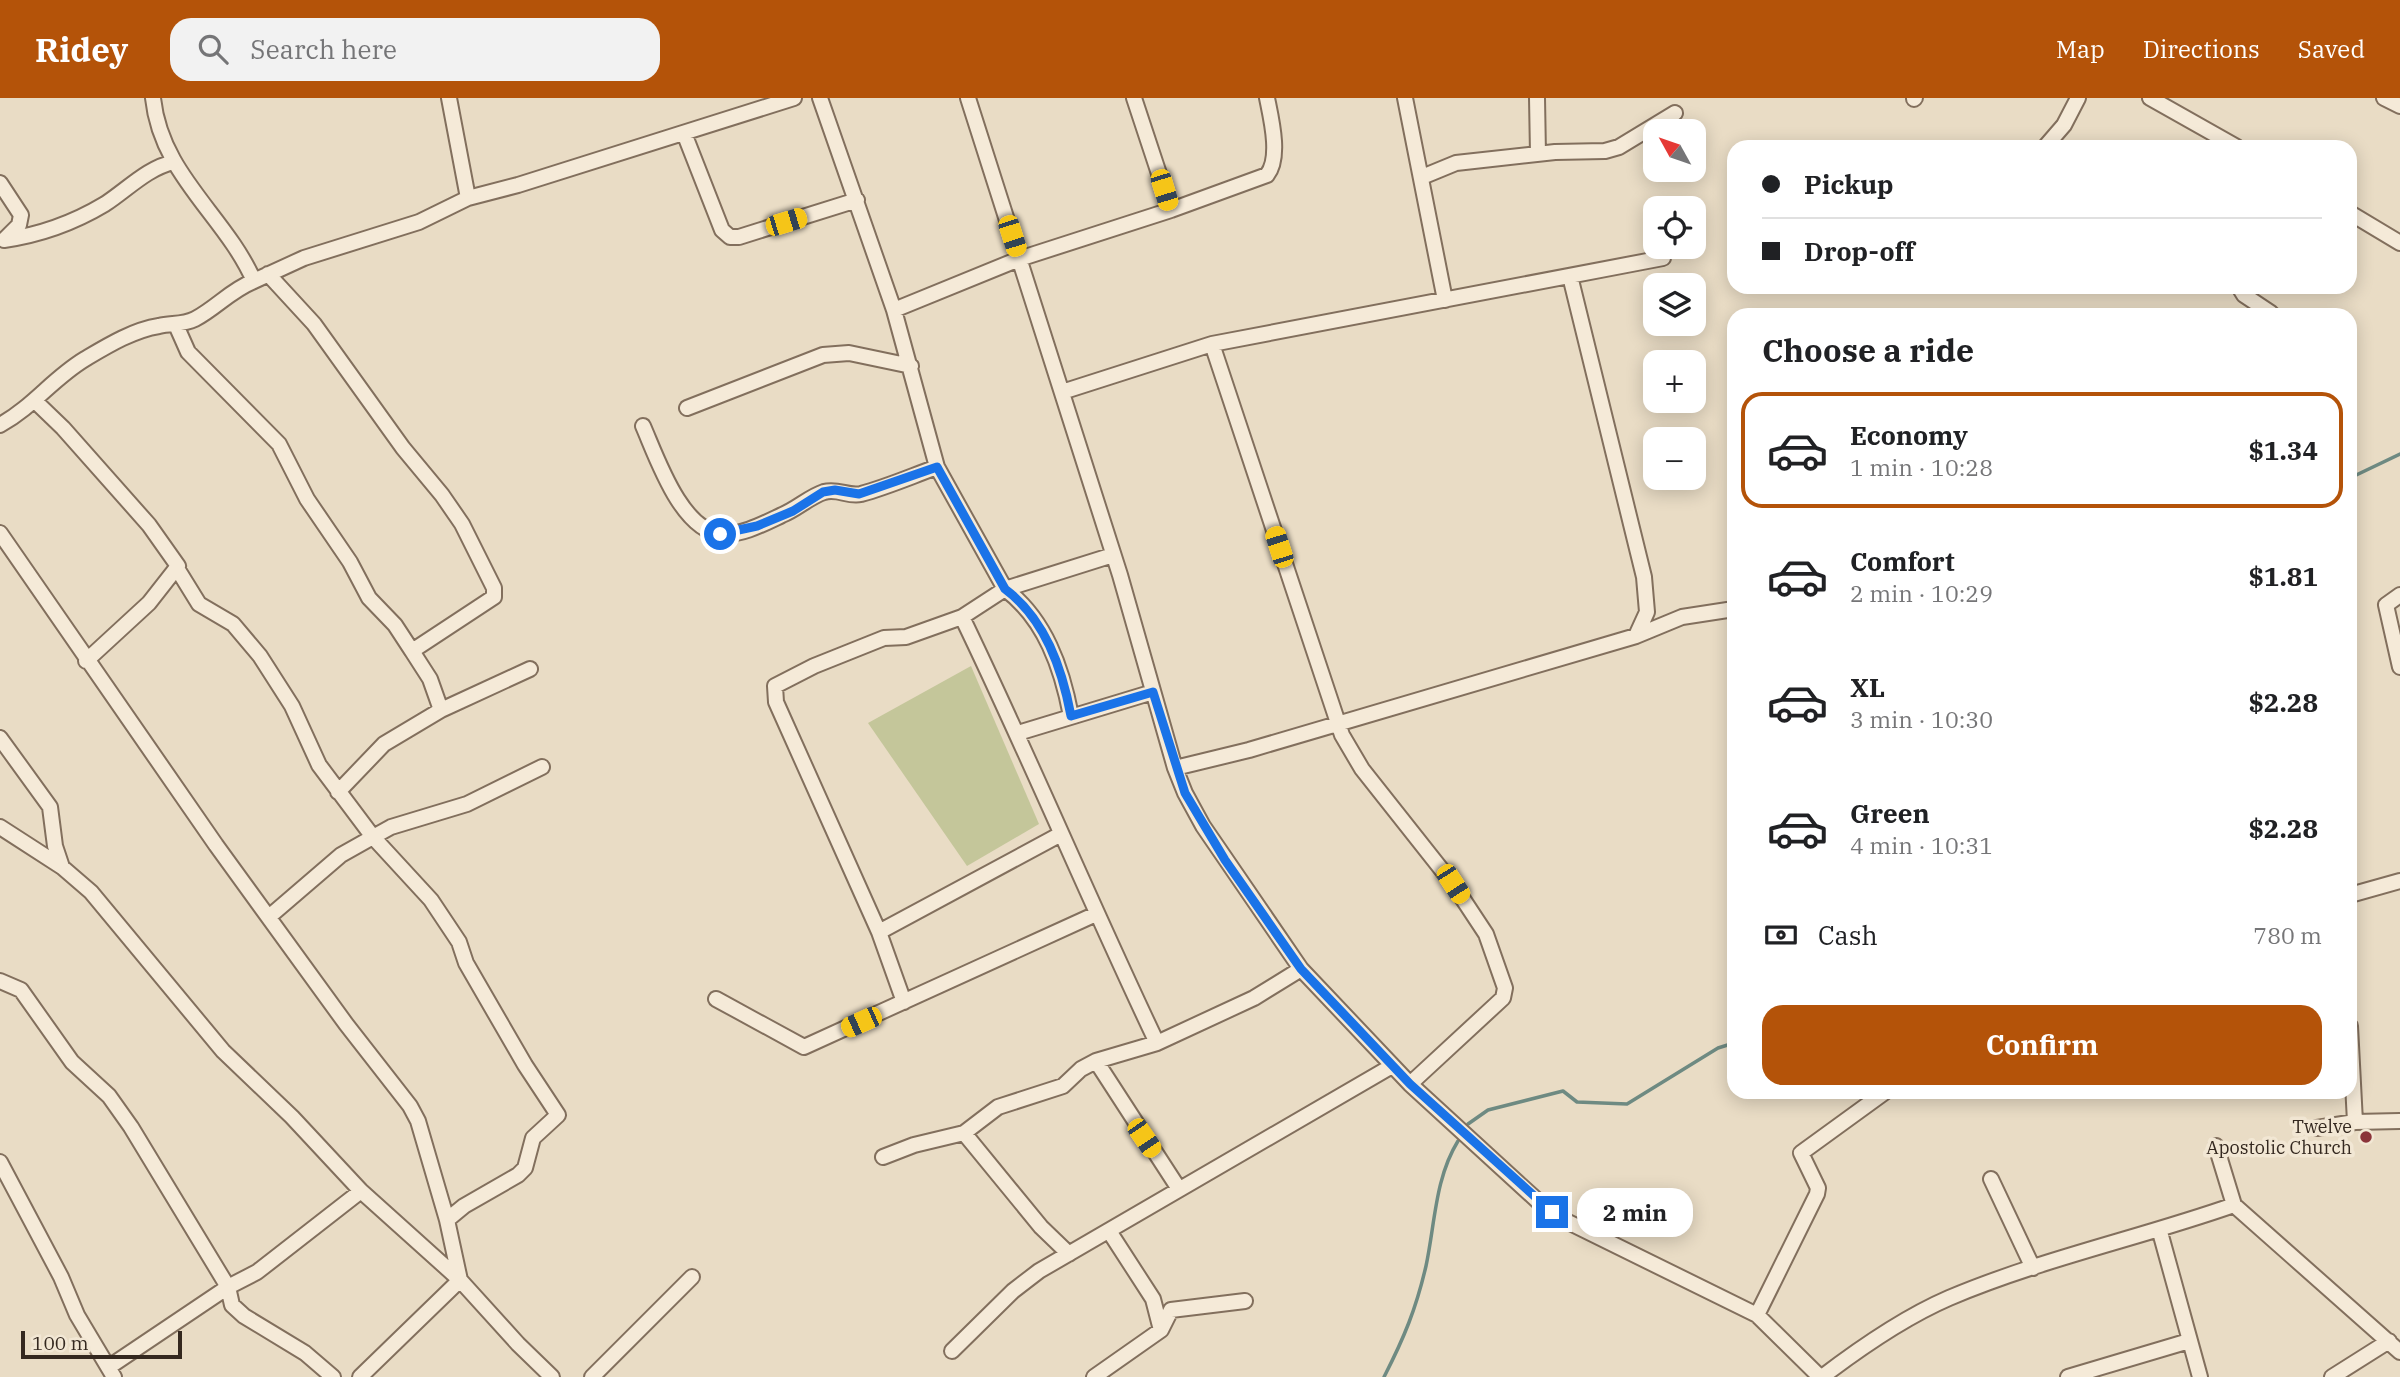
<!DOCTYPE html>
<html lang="en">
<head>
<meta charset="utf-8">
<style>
	:root { --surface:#fff; --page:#f2f2f2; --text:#202124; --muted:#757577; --line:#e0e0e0; --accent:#b45309 }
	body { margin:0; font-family:"IBM Plex Serif",serif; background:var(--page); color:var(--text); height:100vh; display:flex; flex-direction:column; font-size:26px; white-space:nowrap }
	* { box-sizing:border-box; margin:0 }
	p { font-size:23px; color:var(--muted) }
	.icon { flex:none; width:38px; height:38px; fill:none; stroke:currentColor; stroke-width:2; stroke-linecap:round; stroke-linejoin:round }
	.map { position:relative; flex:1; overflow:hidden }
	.details { position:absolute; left:1727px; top:210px; width:630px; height:791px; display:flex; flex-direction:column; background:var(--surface); border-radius:21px; box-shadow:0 4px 18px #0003 }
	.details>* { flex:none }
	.banner { position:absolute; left:1727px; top:42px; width:630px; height:154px; border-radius:21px; box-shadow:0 4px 18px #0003; display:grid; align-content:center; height:154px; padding:0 35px; background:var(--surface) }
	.needle { width:46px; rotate:310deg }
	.controls { position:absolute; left:1643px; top:21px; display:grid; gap:14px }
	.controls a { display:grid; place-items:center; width:63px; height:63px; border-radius:14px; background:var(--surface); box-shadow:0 4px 18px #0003; font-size:35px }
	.scale { position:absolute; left:21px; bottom:18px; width:161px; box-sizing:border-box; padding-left:7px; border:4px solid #34281f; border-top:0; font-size:19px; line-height:24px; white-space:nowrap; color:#34281f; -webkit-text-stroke:5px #f2e7d4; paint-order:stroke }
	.end { position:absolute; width:32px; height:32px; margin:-16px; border:9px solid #1a73e8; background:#fff; box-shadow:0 0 0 4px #fff }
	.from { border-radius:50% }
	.bubble { position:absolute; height:49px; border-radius:21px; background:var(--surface); box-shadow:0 4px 18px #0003; font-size:23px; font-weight:700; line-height:49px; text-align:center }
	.car { position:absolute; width:21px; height:42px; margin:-21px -10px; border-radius:9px; box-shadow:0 0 5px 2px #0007; background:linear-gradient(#f5c518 24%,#345 0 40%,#f5c518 0 76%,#345 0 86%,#f5c518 0) }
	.banner b { display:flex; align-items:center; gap:24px; height:66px; font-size:26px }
	.banner b+b { border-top:2px solid var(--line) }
	.banner i { width:18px; height:18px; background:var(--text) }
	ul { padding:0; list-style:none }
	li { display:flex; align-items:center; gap:21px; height:116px; margin:0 14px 10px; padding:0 21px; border:4px solid transparent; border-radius:21px }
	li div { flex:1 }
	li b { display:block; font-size:26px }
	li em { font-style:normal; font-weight:700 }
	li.current { border-color:var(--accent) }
	li>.icon { width:63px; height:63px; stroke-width:1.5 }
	h2 { padding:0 35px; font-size:32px; line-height:84px }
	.pay { display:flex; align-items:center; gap:18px; height:77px; padding:0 35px; font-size:26px }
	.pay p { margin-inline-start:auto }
	.cta { display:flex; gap:14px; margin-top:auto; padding:14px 35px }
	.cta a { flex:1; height:80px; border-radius:21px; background:var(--accent); color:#fff; font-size:28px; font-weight:700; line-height:80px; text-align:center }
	header { display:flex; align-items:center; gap:42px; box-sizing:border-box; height:98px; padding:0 35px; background:var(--accent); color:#fff }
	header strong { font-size:33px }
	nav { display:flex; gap:38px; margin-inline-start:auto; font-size:24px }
	.search { width:490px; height:63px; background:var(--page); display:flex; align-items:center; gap:18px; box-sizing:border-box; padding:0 24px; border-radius:21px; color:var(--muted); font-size:26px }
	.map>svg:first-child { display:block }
	.pitch { fill:#c4c69a }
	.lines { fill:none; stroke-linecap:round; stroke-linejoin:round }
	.stream { stroke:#6e8a82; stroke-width:3.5 }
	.minor-casing { stroke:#826f5d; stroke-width:18 }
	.minor { stroke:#f5ead8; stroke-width:14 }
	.route { stroke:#1a73e8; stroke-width:9 }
	.poi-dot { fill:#8b3339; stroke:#f2e7d4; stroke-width:2.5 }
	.labels { text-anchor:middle; stroke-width:7; stroke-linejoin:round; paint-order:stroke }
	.poi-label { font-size:18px; fill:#34281f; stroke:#f2e7d4; text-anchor:end }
</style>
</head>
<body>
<header>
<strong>Ridey</strong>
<div class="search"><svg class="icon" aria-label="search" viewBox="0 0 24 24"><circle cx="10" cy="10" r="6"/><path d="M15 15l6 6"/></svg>Search here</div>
<nav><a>Map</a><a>Directions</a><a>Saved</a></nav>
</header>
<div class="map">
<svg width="2400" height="1279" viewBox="0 0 2400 1279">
	<rect width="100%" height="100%" fill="#e9dcc5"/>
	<path class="pitch" d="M971,568L1039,726L967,768L868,625Z"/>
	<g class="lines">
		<path class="stream" d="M2350,380L2400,356
			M1468,1026L1488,1012L1563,993L1577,1004L1627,1006L1718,950L1734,945
			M1384,1279C1404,1240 1416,1211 1426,1168C1435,1126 1435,1080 1458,1043"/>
		<g class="minor-casing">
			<path id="minor" d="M449,0L468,100
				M820,0L894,212L937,369L1005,491C1045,521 1062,570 1071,618
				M968,0L1120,477L1175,670L1185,695L1203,728L1301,871L1410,986L1540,1105L1564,1122L1757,1217L1820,1279
				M1134,0L1171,112
				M1405,0L1445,202
				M1537,0L1538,56
				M2150,0L2237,49
				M2384,0L2400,8
				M1914,1L1915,0
				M684,35L722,132L730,139H739L857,102
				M2045,49L2064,27L2078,0
				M1422,79L1456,65L1555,54L1605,53L1619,49L1675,15
				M0,85L21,117L19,127L4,142
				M2350,115L2400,145
				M4,142C39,137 75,124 105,106C128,91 147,70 174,64
				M268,176L314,226L403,350L442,397L462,426L494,490V499L412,553L430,581L441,612L384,646L338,694
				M254,183L304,160L419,124L468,100L518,87L794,0
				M2239,189L2244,197L2271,215
				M894,212L1019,161L1171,112L1267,77C1281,60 1271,20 1267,0
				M176,227L188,254L279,346L307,401L350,464L369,500L395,527L412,553
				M1212,246L1342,637L1362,671L1453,786L1486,836L1505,890L1503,900L1410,986
				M1062,294L1212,246L1663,160
				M36,304L63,330L149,427L178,468L149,505L86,563
				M687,310L823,257L849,255L911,268
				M0,327C34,308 52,281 85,261C107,248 133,232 159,228C171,225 183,227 195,221C216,210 231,192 254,183C225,117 161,77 153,0
				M643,328C657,360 681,432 721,436C741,438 765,425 782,417C797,411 809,399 824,394C838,390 848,399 861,396C887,389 912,378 937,369
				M0,435L216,747L346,926L410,1008L418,1023L447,1122L460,1182L360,1279
				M178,472L199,506L233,526L260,558L292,608L319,667L373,739L341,757L270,818
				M2400,497L2386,507L2400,569
				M962,519C1030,660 1090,804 1157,945
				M1636,538L1682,519L1734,511
				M441,612L530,571
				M1018,635L1153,594
				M0,640L50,709L55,748L62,769
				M1175,670L1249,652L1636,538L1647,514L1644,479L1570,178
				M0,729L62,769L91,794L223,953L292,1019L361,1093L460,1182L518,1246L552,1279
				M2350,797L2400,783
				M879,834L1061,736
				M0,883L21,892L72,964L109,998L131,1029L228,1189L232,1207L244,1218L305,1255L333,1279
				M716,901L804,949L1096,816
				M904,904L879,834L776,604L775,588L814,568L884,540L906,539L962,519L1005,491L1113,457
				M2350,928L2355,1024
				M1096,963L1179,1091
				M2317,1030L2355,1024L2400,1023
				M964,1035L1041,1129L1069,1156
				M2216,1048L2234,1107L2400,1254
				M883,1059L914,1047L964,1035L998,1009L1063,988L1081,971L1096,963L1157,945L1254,900L1301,871
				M0,1064L61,1179L77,1217L114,1279
				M1991,1081L2033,1170
				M447,1122L464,1108L518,1077L525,1070L533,1040L558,1017L525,967L466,865L459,844L431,802L373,739L391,729L467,706L542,669
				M1109,1133L1153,1201L1161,1232
				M2160,1134L2200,1279
				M1757,1217L1817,1096L1818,1090L1801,1055L1885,994
				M952,1253L1013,1193L1039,1173L1392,968
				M109,1269L228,1189L257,1174L361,1093
				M592,1279L692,1179
				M1094,1279L1161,1232L1171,1212L1245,1203
				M1822,1279C1860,1250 1905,1219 1949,1200C2041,1161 2140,1140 2234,1107
				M2068,1279L2189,1243
				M2332,1279L2389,1243"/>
		</g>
		<use href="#minor" class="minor"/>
	</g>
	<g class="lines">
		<path class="route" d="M720,436L757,428L793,413L823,394L835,392L859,396L937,369L1005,491C1045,521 1062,570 1071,618L1153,594L1185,695L1225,762L1301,871L1410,986L1552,1114"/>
	</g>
	<circle class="poi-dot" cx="2366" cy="1039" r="7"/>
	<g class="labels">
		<g class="poi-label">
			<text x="2352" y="1035">Twelve<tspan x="2352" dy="21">Apostolic Church</tspan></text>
		</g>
	</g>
</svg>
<div class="controls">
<a><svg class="needle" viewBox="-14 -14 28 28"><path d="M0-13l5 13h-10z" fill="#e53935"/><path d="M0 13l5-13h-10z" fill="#757577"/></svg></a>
<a><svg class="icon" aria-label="locate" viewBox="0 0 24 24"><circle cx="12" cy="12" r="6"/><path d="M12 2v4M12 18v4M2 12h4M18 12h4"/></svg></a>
<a><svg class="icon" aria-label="layers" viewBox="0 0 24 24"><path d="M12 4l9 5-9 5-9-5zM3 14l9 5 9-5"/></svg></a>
<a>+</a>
<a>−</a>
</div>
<div class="scale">100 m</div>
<i class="end from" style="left:720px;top:436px"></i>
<i class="end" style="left:1552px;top:1114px"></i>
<div class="bubble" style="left:1577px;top:1090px;width:116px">2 min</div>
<i class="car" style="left:1164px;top:92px;rotate:163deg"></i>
<i class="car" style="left:786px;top:124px;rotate:73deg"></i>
<i class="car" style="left:1012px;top:138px;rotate:162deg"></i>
<i class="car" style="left:1279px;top:449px;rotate:342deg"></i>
<i class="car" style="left:1453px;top:786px;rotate:147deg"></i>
<i class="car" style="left:861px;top:924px;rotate:246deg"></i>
<i class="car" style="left:1144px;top:1040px;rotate:146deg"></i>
<div class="banner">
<b><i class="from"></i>Pickup</b>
<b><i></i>Drop-off</b>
</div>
<section class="details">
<h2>Choose a ride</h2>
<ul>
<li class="current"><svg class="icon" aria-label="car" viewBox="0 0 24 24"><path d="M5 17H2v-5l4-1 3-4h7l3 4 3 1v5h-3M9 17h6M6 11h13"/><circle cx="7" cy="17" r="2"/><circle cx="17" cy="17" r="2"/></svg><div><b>Economy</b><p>1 min · 10:28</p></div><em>$1.34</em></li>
<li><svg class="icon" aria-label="car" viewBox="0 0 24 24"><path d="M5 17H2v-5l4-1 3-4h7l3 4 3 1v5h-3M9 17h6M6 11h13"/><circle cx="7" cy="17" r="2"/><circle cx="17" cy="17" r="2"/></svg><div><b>Comfort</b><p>2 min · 10:29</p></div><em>$1.81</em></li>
<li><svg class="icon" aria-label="car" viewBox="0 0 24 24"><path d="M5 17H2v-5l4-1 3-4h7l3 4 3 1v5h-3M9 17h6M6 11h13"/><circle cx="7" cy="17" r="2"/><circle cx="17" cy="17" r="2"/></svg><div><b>XL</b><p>3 min · 10:30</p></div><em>$2.28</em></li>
<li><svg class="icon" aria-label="car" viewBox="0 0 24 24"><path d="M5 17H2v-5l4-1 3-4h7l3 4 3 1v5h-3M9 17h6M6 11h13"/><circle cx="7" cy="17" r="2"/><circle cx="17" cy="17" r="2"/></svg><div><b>Green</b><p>4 min · 10:31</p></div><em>$2.28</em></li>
</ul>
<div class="pay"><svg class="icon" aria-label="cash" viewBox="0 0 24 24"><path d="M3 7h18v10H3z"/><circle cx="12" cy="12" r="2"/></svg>Cash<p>780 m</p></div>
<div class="cta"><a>Confirm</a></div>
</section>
</div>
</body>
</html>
